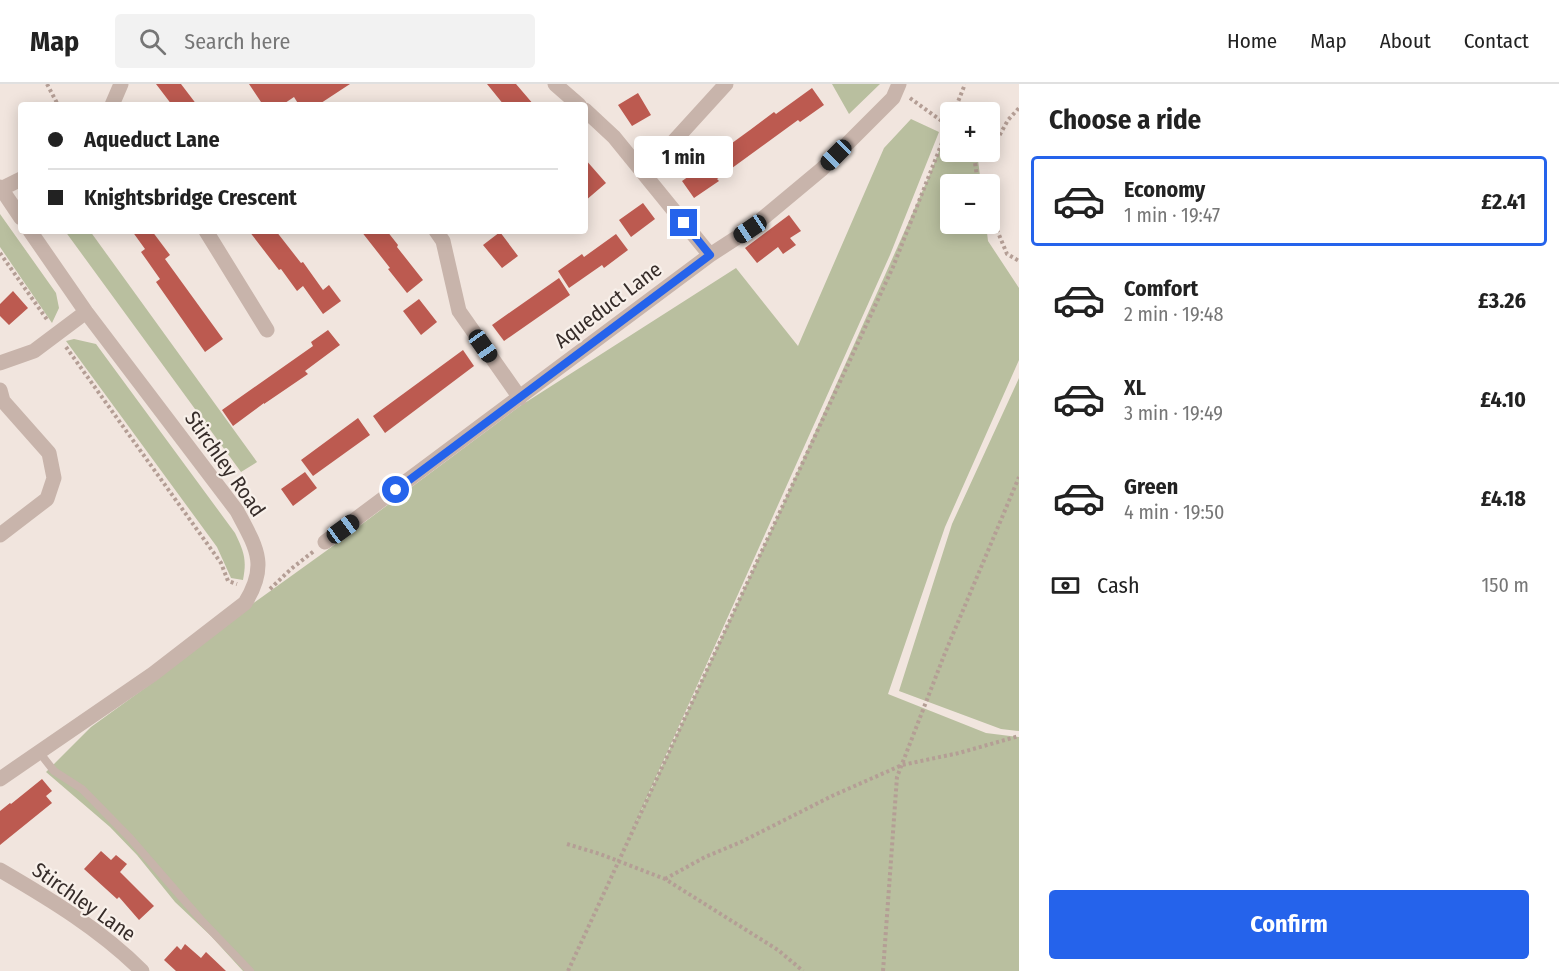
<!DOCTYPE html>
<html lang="en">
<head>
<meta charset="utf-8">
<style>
	:root { --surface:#fff; --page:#f2f2f2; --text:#222; --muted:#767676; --line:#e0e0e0; --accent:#2563eb }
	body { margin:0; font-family:"Fira Sans Condensed",sans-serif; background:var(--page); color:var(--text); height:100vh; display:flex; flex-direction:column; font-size:22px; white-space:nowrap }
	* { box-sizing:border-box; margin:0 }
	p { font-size:20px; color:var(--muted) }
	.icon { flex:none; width:33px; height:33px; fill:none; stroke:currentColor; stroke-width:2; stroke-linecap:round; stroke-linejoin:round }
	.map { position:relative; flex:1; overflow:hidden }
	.panel { display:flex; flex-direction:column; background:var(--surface); width:540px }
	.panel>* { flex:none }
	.hud { position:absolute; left:18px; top:18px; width:570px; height:132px; border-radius:6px; box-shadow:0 3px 15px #0003; display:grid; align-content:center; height:132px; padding:0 30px; background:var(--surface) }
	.controls { position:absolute; left:940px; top:18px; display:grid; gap:12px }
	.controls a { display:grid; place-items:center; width:60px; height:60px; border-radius:6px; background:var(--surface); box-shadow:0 3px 15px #0003; font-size:30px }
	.end { position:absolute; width:27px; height:27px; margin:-14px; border:8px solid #2563eb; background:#fff; box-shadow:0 0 0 3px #fff }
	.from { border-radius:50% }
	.bubble { position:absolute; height:42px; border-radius:6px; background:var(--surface); box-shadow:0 3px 15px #0003; font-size:20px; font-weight:700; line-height:42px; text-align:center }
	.car { position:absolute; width:18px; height:36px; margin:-18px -9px; border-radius:8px; box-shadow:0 0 4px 2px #0007; background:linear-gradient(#222 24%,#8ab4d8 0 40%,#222 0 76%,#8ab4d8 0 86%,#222 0) }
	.hud b { display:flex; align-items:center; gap:21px; height:57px; font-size:22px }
	.hud b+b { border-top:2px solid var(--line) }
	.hud i { width:15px; height:15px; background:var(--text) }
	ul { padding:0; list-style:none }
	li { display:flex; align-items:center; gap:18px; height:90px; margin:0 12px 9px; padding:0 18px; border:3px solid transparent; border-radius:6px }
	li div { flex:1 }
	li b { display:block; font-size:22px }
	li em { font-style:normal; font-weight:700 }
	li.current { border-color:var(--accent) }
	li>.icon { width:54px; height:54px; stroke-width:1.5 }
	h2 { padding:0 30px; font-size:27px; line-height:72px }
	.pay { display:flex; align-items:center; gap:15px; height:66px; padding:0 30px; font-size:22px }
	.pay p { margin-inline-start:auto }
	.cta { display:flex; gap:12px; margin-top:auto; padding:12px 30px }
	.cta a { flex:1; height:69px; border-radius:6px; background:var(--accent); color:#fff; font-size:24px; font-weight:700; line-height:69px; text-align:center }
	header { display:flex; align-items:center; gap:36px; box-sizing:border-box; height:84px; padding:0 30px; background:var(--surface); border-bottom:2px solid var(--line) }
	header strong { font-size:28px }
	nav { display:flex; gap:33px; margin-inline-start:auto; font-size:21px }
	.search { width:420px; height:54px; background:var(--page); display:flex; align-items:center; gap:15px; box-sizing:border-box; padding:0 21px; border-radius:6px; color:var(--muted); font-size:22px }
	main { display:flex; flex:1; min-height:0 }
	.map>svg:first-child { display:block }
	.green { fill:#b9bf9f }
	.building { fill:#bc5a50 }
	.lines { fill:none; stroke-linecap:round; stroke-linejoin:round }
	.path { stroke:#b49e95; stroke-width:4; stroke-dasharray:3 3; stroke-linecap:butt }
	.service { stroke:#c8b4ab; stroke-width:8 }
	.minor { stroke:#c8b4ab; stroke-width:15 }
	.route { stroke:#2563eb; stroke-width:8 }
	.labels { text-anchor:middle; stroke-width:4.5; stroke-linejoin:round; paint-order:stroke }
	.street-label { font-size:21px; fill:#362c29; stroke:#f8f0ea }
</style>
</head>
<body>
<header>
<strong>Map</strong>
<div class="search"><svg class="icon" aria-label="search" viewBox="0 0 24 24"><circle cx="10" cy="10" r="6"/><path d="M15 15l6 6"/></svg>Search here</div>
<nav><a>Home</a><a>Map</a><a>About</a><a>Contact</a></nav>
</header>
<main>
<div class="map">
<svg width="1019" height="887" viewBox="0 0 1019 887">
	<rect width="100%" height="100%" fill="#f1e5de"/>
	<path class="green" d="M832,0H880L849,30Z
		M911,35L939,48L890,171L631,749L779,429L930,90L947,47L951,50V68H977L981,100H951V140H986L988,157L1019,204V276L945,443L888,610L986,649L1019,653V887H243L211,852L175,818L137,771L110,743L46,688L91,643L156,596L184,569L326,467L520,322L736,184L798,262L884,64Z
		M0,130L56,209L59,224L52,239L0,163Z
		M65,147H90L257,378L241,388Z
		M74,255L96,260L235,449C244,468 247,475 243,496L231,494L217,463L66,257Z
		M1019,294V647L1001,645L899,607L952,440Z"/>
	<path class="building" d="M156,0H181L197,21H172Z
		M249,0H350L318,21H299L294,13L282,21H263Z
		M487,0H516L534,21H504Z
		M812,4L824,21L800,38L798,36L717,95L719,97L694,114L682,97L718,72L717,70L750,46L774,28L776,30Z
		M638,9L651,31L632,42L618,21Z
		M585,75L606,99L585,117Z
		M643,119L655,135L631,153L619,136Z
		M789,131L801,147L790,154L796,161L783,170L778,163L757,179L745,164Z
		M132,147H152L170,171L165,175L223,255L205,268L156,198L160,195L141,168L145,165Z
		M249,147H276L301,179L303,178L323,206L329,201L341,217L323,230L303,202L297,207L281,185L279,186Z
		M361,147H387L398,161L397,163L423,196L407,209L388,185L390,184Z
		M500,148L518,172L502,184L483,161Z
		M616,150L628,166L604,184L602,181L569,204L558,187L582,170L584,173Z
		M559,194L570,211L504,257L492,241Z
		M13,207L28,224L9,241L0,232V220Z
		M419,215L437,238L421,251L403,227Z
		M328,246L340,261L305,287L308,290L264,320V319L233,342L222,326L313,262L311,258Z
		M463,266L474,282L385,349L373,332Z
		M358,334L370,351L313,392L301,376Z
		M305,388L317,404L293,422L281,405Z
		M42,695L52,707L46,712L52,719L0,761V727L10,719L11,720Z
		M101,767L111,776L116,771L127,780L120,788L154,822L139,836L119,813L117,815L84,785Z
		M185,860L201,874L206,868L226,887H176L164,876L177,862L181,866Z"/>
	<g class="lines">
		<path class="path" d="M47,0L58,21
			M910,14L950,43
			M954,28L965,0
			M990,57L998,54L1008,36L1019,24
			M971,68C977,77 975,90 979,100
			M990,129L1007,170L1019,177
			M0,169L48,237
			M66,263L221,479L228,497L237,500
			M270,505L291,485L314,467
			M567,760L600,770L665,795L778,866L803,887
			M665,795L705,773L741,758L832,712L902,681L959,669L1019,652
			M568,887L893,183L951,36
			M883,887L897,693L945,569L1019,393"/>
		<path class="service" d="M39,668L54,687L82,705L130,754L203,838L250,887"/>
		<path class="minor" d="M555,0L579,21
			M112,21L121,0
			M585,26L614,53L710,171
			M644,90L726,0
			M0,103L21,134
			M1,105L21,95
			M206,147L267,246
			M436,147L443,157L459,227L520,314
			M0,279L34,267L86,228
			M0,306L3,317L49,369L54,394L47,415L0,451
			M325,458L710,171L750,145L822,85L893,14L899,0
			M0,695L153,590L245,519C269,481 256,463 237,427L86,228L30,147
			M0,786C50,815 101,846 142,887"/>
	</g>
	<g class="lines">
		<path class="route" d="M396,406L710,171L684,139"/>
	</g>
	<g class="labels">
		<g class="street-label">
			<text transform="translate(608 221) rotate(-37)" y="7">Aqueduct Lane</text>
			<text transform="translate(225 380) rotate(55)" y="7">Stirchley Road</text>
			<text transform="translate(84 818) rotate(35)" y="7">Stirchley Lane</text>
		</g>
	</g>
</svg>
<div class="controls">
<a>+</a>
<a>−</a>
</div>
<i class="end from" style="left:396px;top:406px"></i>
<i class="end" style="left:684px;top:139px"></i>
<div class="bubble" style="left:634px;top:52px;width:99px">1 min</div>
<i class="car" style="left:836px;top:71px;rotate:225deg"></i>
<i class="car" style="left:750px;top:145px;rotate:236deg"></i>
<i class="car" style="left:483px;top:262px;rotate:145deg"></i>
<i class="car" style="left:343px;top:445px;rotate:54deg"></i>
<div class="hud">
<b><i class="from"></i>Aqueduct Lane</b>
<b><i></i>Knightsbridge Crescent</b>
</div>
</div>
<section class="panel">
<h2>Choose a ride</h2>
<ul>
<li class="current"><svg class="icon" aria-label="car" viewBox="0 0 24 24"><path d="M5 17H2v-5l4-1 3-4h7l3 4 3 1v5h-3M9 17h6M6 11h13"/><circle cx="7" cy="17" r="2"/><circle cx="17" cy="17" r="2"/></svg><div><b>Economy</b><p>1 min · 19:47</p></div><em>£2.41</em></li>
<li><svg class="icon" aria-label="car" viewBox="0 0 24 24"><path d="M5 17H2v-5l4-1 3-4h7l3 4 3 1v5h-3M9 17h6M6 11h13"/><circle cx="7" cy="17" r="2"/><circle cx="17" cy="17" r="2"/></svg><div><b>Comfort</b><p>2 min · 19:48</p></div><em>£3.26</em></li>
<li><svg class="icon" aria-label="car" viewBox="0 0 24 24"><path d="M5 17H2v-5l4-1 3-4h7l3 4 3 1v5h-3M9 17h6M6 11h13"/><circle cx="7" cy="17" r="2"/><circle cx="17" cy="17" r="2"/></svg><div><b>XL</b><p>3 min · 19:49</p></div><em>£4.10</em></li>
<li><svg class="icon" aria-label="car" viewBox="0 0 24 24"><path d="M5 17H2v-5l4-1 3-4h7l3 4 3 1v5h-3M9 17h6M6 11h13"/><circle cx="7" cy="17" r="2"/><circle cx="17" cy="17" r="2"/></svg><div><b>Green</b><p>4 min · 19:50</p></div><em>£4.18</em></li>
</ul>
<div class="pay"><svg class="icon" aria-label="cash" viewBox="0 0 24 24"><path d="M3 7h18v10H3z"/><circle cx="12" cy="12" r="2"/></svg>Cash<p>150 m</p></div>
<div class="cta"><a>Confirm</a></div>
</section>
</main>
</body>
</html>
